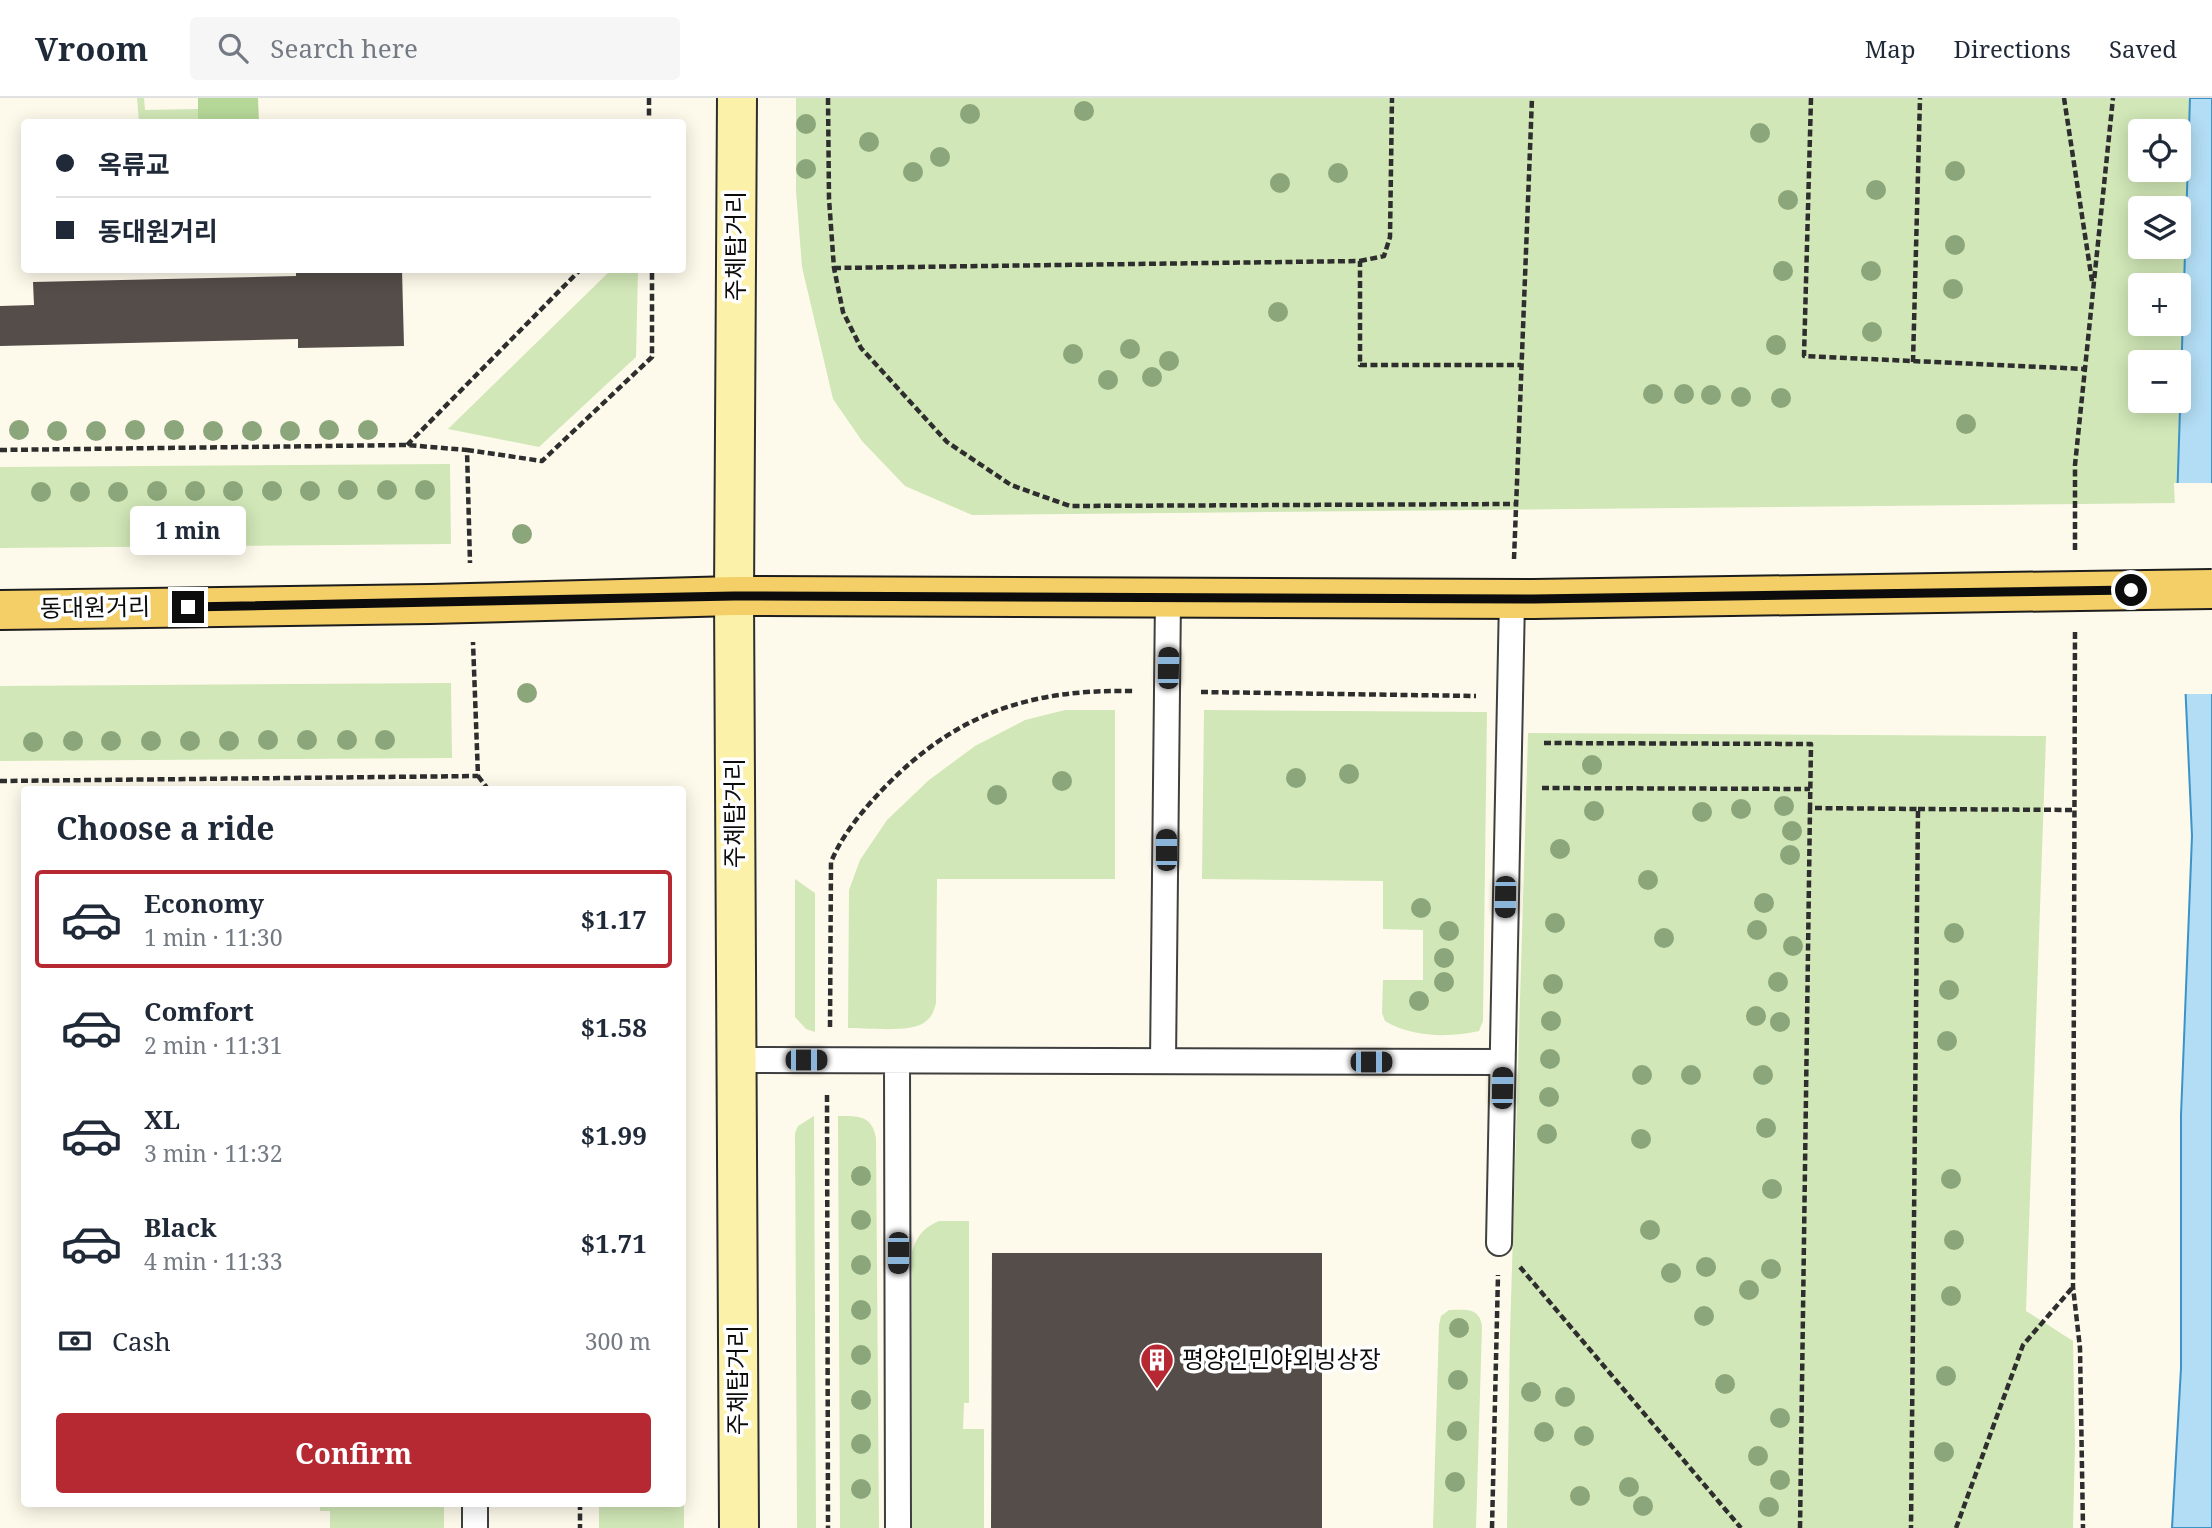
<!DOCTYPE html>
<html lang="en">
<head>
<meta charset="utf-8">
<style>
	:root { --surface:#fff; --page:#f6f6f7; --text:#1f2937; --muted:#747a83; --line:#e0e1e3; --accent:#b62933 }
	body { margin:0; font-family:"Noto Serif","Noto Sans KR",serif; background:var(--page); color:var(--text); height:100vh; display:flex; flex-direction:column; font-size:26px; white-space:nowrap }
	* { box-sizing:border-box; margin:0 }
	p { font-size:23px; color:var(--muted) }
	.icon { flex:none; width:38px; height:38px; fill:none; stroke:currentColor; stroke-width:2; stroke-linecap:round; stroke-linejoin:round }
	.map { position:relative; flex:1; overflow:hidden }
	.panel { position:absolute; left:21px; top:688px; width:665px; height:721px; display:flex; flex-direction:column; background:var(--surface); border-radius:7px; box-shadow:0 4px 18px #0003 }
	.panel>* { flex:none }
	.banner { position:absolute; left:21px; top:21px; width:665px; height:154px; border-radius:7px; box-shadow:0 4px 18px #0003; display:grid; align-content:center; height:154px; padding:0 35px; background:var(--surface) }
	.buttons { position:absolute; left:2128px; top:21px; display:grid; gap:14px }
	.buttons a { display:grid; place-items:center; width:63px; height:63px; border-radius:7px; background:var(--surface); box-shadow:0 4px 18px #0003; font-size:35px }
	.end { position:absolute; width:32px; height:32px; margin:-16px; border:9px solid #0c0c0c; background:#fff; box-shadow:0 0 0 4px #fff }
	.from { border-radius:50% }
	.bubble { position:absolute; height:49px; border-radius:7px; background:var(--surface); box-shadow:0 4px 18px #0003; font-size:23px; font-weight:700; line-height:49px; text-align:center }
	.car { position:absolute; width:21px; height:42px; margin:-21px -10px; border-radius:9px; box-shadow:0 0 5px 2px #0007; background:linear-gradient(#222 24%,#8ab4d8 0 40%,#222 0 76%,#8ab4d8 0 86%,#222 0) }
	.banner b { display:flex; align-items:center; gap:24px; height:66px; font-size:26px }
	.banner b+b { border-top:2px solid var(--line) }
	.banner i { width:18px; height:18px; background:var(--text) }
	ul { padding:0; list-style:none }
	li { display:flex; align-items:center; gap:21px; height:98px; margin:0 14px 10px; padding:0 21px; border:4px solid transparent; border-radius:7px }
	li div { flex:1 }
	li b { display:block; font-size:26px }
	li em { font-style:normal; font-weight:700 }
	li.active { border-color:var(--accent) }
	li>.icon { width:63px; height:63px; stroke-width:1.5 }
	h2 { padding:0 35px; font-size:32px; line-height:84px }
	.pay { display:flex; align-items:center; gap:18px; height:77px; padding:0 35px; font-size:26px }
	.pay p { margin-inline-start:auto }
	.cta { display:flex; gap:14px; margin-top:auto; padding:14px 35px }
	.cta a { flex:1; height:80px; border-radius:7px; background:var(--accent); color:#fff; font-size:28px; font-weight:700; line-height:80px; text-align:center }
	header { display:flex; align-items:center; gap:42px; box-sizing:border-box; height:98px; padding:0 35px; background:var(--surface); border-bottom:2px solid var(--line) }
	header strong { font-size:33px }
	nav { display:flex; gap:38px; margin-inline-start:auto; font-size:24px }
	.search { width:490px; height:63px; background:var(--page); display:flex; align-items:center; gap:18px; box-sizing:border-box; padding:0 24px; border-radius:7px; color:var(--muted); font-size:26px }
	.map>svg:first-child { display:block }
	.green { fill:#d1e7b7; fill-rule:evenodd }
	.forest { fill:#b5d797 }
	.water { fill:#b2ddf4; stroke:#3c93c8; stroke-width:2 }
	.pier { fill:#fefaeb }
	.building { fill:#544d49 }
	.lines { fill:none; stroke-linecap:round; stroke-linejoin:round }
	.lane-casing { stroke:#3f3f3f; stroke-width:28 }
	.secondary-casing { stroke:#2e2e2e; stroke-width:42 }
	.primary-casing { stroke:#1d1d1d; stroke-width:42 }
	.path { stroke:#2e2e2e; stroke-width:4.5; stroke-dasharray:7 3.5; stroke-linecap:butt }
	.lane { stroke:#fff; stroke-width:24 }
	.secondary { stroke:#fcf1a8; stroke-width:38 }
	.primary { stroke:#f4ce66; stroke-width:38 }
	.primary-bridge-casing { stroke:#1d1d1d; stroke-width:42; stroke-linecap:butt }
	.primary-bridge { stroke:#f4ce66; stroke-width:38 }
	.tree { fill:#8ca67b }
	.route { stroke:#0c0c0c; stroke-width:9 }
	.labels { text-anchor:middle; stroke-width:7; stroke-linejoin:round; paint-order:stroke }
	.street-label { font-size:24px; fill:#0c0c0c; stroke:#fff }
	.poi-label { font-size:24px; fill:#0c0c0c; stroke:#fff; text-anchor:start }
</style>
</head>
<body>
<header>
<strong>Vroom</strong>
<div class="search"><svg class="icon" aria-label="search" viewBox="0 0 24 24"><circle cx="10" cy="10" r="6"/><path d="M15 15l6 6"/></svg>Search here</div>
<nav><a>Map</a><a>Directions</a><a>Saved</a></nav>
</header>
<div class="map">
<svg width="2212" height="1430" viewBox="0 0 2212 1430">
	<rect width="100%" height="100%" fill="#fefaeb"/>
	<path class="green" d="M137,0H144L145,12L198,11V24H139Z
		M796,0H2190L2177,405L972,417L905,388L862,343L833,301L802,169L796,93ZM2140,33H2179V72H2140ZM2140,110H2179V149H2140ZM2140,187H2179V226H2140ZM2140,264H2179V303H2140Z
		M611,172H638L636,259L539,349L448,331Z
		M450,366L451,446L0,450V369Z
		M451,585L452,660L0,663V588Z
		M1065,612H1115V781H937L936,905C934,913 932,919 925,924C912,935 867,930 848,930L849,792L860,762L887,722L929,682L975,648L1025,622Z
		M1204,612L1487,614L1483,923L1479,933C1449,940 1411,939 1385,923L1382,915L1383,882H1423V832L1383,831V783L1202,781Z
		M1528,635L2046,638L2026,1213L2073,1243L2075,1347L2073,1430H1507L1510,1236Z
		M795,781L815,795V934L806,931L795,919Z
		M683,857L684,1430H599V1405H682Z
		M814,1018L816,1430H797L795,1035L798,1028Z
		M838,1018C858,1018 872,1017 876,1040L879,1430H840Z
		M939,1123H969V1305H964L963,1331H984V1430H912V1154C917,1138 923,1130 939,1123Z
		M1449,1212C1466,1212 1479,1209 1482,1228L1476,1430H1433L1439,1227L1441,1218Z
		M320,1405H444V1430H330V1413H320Z"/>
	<path class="forest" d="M198,0H258L259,24H198Z"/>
	<path class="water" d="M2190,0H2212V1430H2172L2181,1270V1017L2192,738L2177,405Z"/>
	<path class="pier" d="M2174,385H2212V596H2182Z"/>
	<path class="building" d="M296,172H402L404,248L298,250V241L0,248V208L34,207L33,184L296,178Z
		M992,1155H1322V1430H991Z"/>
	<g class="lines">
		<g class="lane-casing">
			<path id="lane" d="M736,962L1502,964
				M897,963L898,1430
				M1163,963L1168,500
				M1499,1145L1512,501
				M475,1405V1430"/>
		</g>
		<g class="secondary-casing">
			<path id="secondary" d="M737,0L734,498L739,1430"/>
		</g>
		<g class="primary-casing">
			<path id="primary" d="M0,512L430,506L734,498L1533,501"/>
		</g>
		<path class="path" d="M649,0V24
			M828,0L829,101L834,170L843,214L861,250L947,344L1011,387L1070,408L1516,406
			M1811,0L1804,258L2085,271
			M2064,0L2092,183
			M1360,163L1384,158L1390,139L1392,0
			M834,170L1360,163V267H1521
			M1913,264L1920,0
			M407,347L580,172
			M0,352L407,347L467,352L470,465
			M467,352L542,363L652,259V172
			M2075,452V367L2113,0
			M1514,461L1532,0
			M2075,534L2073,1189L2080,1250L2083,1430
			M1201,594L1476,598
			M1544,645L1811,646L1810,710L1918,711L1911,1430
			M478,678L488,691
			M0,683L478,678L473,544
			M1542,690L1810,691
			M1918,711L2075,712
			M830,929L831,764C842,737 863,712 883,691C956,615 1030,591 1133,593
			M827,997L828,1430
			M1520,1169L1741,1430
			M580,1405V1430
			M1492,1430L1498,1177
			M1800,1430L1810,710
			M1956,1430L2023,1247L2073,1189"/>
		<use href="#lane" class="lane"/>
		<use href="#secondary" class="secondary"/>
		<use href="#primary" class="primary"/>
		<g class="primary-bridge-casing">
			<path id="primary-bridge" d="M1533,501L2212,491"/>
		</g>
		<use href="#primary-bridge" class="primary-bridge"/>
	</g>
	<g class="tree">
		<circle cx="1084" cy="13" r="10"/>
		<circle cx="970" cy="16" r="10"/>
		<circle cx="806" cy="26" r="10"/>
		<circle cx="1760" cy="35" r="10"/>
		<circle cx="869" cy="44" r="10"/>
		<circle cx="940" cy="59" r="10"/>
		<circle cx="806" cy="71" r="10"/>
		<circle cx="1955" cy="73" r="10"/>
		<circle cx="913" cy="74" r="10"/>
		<circle cx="1338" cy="75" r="10"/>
		<circle cx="1280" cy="85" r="10"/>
		<circle cx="1876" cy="92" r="10"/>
		<circle cx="1788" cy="102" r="10"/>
		<circle cx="1955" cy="147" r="10"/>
		<circle cx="1783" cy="173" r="10"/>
		<circle cx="1871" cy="173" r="10"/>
		<circle cx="1953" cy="191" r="10"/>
		<circle cx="1278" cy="214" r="10"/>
		<circle cx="1872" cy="234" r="10"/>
		<circle cx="1776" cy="247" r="10"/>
		<circle cx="1130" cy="251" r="10"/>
		<circle cx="1073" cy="256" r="10"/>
		<circle cx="1169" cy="263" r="10"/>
		<circle cx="1152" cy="279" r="10"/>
		<circle cx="1108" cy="282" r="10"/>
		<circle cx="1653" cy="296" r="10"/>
		<circle cx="1684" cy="296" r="10"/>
		<circle cx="1711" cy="297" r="10"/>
		<circle cx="1741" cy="299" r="10"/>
		<circle cx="1781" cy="300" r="10"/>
		<circle cx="1966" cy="326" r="10"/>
		<circle cx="19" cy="332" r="10"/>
		<circle cx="135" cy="332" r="10"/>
		<circle cx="174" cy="332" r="10"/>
		<circle cx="329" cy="332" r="10"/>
		<circle cx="368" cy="332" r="10"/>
		<circle cx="57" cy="333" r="10"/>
		<circle cx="96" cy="333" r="10"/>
		<circle cx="213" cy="333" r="10"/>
		<circle cx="252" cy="333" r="10"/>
		<circle cx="290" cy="333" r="10"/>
		<circle cx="348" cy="392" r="10"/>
		<circle cx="387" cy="392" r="10"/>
		<circle cx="425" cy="392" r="10"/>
		<circle cx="157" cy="393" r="10"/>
		<circle cx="195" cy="393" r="10"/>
		<circle cx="233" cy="393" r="10"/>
		<circle cx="272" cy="393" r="10"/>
		<circle cx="310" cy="393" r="10"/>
		<circle cx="41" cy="394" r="10"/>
		<circle cx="80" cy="394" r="10"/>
		<circle cx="118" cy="394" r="10"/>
		<circle cx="522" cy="436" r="10"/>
		<circle cx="527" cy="595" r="10"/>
		<circle cx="268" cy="642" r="10"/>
		<circle cx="307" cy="642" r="10"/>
		<circle cx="347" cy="642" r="10"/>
		<circle cx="385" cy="642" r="10"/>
		<circle cx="73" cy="643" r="10"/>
		<circle cx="111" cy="643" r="10"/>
		<circle cx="151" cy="643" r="10"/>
		<circle cx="190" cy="643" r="10"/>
		<circle cx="229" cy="643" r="10"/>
		<circle cx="33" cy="644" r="10"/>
		<circle cx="1592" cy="667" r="10"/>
		<circle cx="1349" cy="676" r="10"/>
		<circle cx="1296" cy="680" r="10"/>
		<circle cx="1062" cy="683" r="10"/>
		<circle cx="997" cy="697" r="10"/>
		<circle cx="1784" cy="708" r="10"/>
		<circle cx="1741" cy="711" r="10"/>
		<circle cx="1594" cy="713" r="10"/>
		<circle cx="1702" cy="714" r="10"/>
		<circle cx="1792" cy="733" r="10"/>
		<circle cx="1560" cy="751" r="10"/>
		<circle cx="1790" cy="757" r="10"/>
		<circle cx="1648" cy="782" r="10"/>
		<circle cx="1764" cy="805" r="10"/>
		<circle cx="1421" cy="810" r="10"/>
		<circle cx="1555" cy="825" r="10"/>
		<circle cx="1757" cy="832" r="10"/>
		<circle cx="1449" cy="833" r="10"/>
		<circle cx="1954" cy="835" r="10"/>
		<circle cx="1664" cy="840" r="10"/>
		<circle cx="1793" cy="848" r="10"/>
		<circle cx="1444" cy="860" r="10"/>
		<circle cx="1444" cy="884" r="10"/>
		<circle cx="1778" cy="884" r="10"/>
		<circle cx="1553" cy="886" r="10"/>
		<circle cx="1949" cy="892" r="10"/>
		<circle cx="1419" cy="903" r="10"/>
		<circle cx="1756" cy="918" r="10"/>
		<circle cx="1551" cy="923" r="10"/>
		<circle cx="1780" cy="924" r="10"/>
		<circle cx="1947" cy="943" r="10"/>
		<circle cx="1550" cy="961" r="10"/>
		<circle cx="1642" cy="977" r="10"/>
		<circle cx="1691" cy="977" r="10"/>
		<circle cx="1763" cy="977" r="10"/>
		<circle cx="1549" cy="999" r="10"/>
		<circle cx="1766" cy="1030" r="10"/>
		<circle cx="1547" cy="1036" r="10"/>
		<circle cx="1641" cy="1041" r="10"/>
		<circle cx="861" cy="1078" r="10"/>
		<circle cx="1951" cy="1081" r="10"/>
		<circle cx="1772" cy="1091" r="10"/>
		<circle cx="861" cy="1122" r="10"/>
		<circle cx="1650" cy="1132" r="10"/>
		<circle cx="1954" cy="1142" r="10"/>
		<circle cx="861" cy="1167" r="10"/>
		<circle cx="1706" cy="1169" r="10"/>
		<circle cx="1771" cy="1171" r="10"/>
		<circle cx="1671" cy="1175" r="10"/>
		<circle cx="1749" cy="1192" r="10"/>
		<circle cx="1951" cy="1198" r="10"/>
		<circle cx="861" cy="1212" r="10"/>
		<circle cx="1704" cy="1218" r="10"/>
		<circle cx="1459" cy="1230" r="10"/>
		<circle cx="861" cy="1257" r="10"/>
		<circle cx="1946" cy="1278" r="10"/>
		<circle cx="1458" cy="1282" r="10"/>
		<circle cx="1725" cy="1286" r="10"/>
		<circle cx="1531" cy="1294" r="10"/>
		<circle cx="1565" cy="1299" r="10"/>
		<circle cx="861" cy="1302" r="10"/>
		<circle cx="1780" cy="1320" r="10"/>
		<circle cx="1457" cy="1333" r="10"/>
		<circle cx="1544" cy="1334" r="10"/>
		<circle cx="1584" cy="1338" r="10"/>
		<circle cx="861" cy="1346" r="10"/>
		<circle cx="1944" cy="1354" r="10"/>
		<circle cx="1758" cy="1358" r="10"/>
		<circle cx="1780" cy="1382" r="10"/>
		<circle cx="1455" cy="1384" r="10"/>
		<circle cx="1629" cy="1389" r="10"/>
		<circle cx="861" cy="1391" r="10"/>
		<circle cx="1580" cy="1398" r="10"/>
		<circle cx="1643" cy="1408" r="10"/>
		<circle cx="1769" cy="1409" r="10"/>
	</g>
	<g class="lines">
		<path class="route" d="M188,509L734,498L1533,501L2131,492"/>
	</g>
	<defs>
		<g id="building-pin" transform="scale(1.75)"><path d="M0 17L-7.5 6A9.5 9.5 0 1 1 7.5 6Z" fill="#b62933" stroke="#fff"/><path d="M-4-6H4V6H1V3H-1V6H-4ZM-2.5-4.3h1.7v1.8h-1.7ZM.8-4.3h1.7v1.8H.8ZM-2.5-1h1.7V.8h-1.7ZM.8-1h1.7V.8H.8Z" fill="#fff"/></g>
	</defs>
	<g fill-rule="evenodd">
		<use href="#building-pin" x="1157" y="1262"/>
	</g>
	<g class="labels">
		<g class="street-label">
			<text transform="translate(736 148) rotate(-90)" y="8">주체탑거리</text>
			<text transform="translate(95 510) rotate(-1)" y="8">동대원거리</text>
			<text transform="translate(735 715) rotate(-90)" y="8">주체탑거리</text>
			<text transform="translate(738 1282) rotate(-90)" y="8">주체탑거리</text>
		</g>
		<g class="poi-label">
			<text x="1182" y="1270">평양인민야외빙상장</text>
		</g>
	</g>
</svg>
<div class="buttons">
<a><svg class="icon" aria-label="locate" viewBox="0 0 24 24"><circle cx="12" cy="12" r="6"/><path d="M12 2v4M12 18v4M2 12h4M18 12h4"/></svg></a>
<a><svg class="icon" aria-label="layers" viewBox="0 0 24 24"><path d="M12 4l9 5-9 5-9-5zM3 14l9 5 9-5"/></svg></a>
<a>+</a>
<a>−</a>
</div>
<i class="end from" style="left:2131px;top:492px"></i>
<i class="end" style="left:188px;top:509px"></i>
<div class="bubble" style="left:130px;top:408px;width:116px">1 min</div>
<i class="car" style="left:1168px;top:570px;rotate:1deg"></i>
<i class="car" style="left:1166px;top:752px;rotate:0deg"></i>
<i class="car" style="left:1505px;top:799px;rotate:181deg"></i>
<i class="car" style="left:806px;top:962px;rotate:90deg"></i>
<i class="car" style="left:1371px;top:964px;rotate:90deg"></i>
<i class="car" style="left:1502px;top:990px;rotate:1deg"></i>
<i class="car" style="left:898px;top:1155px;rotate:180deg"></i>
<div class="banner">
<b><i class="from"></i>옥류교</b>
<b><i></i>동대원거리</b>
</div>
<section class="panel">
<h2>Choose a ride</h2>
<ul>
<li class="active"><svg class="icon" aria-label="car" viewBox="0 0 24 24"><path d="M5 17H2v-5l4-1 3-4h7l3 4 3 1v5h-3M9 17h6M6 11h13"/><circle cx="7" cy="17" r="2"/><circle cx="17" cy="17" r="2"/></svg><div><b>Economy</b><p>1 min · 11:30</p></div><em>$1.17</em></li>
<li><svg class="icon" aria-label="car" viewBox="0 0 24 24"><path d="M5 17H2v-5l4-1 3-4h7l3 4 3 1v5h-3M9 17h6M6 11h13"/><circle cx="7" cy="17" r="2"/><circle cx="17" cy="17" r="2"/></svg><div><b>Comfort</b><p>2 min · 11:31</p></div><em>$1.58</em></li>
<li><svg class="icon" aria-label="car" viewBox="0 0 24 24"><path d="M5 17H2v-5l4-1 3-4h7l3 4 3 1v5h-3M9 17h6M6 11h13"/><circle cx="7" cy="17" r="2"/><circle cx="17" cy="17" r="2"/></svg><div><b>XL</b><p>3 min · 11:32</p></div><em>$1.99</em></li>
<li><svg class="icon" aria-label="car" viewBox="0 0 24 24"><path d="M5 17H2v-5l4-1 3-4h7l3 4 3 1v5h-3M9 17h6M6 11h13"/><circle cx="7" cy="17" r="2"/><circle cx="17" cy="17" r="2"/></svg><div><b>Black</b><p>4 min · 11:33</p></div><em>$1.71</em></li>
</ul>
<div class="pay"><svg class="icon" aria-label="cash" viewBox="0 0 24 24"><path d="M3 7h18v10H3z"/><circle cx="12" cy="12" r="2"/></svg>Cash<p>300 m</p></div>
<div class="cta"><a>Confirm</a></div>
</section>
</div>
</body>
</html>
